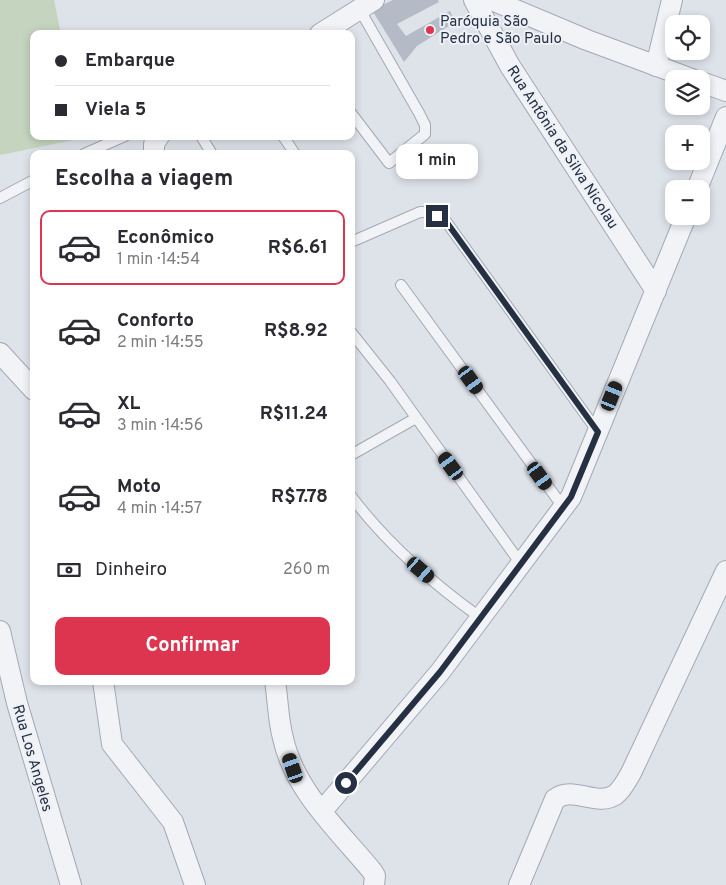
<!DOCTYPE html>
<html lang="pt">
<head>
<meta charset="utf-8">
<style>
	:root { --surface:#fff; --page:#f7f7f7; --text:#2b2b33; --muted:#7c7c81; --line:#e1e1e2; --accent:#dd3450 }
	body { margin:0; font-family:Overpass,sans-serif; background:var(--page); color:var(--text); height:100vh; display:flex; flex-direction:column; font-size:19px; white-space:nowrap }
	* { box-sizing:border-box; margin:0 }
	p { font-size:16px; color:var(--muted) }
	.icon { flex:none; width:28px; height:28px; fill:none; stroke:currentColor; stroke-width:2; stroke-linecap:round; stroke-linejoin:round }
	.map { position:relative; flex:1; overflow:hidden }
	.sheet { position:absolute; left:30px; top:150px; width:325px; height:535px; display:flex; flex-direction:column; background:var(--surface); border-radius:10px; box-shadow:0 2px 8px #0003 }
	.sheet>* { flex:none }
	.top-card { position:absolute; left:30px; top:30px; width:325px; height:110px; border-radius:10px; box-shadow:0 2px 8px #0003; display:grid; align-content:center; height:110px; padding:0 25px; background:var(--surface) }
	.fabs { position:absolute; left:665px; top:15px; display:grid; gap:10px }
	.fabs a { display:grid; place-items:center; width:45px; height:45px; border-radius:10px; background:var(--surface); box-shadow:0 2px 8px #0003; font-size:25px }
	.end { position:absolute; width:22px; height:22px; margin:-11px; border:6px solid #253042; background:#fff; box-shadow:0 0 0 2px #fff }
	.from { border-radius:50% }
	.bubble { position:absolute; height:35px; border-radius:10px; background:var(--surface); box-shadow:0 2px 8px #0003; font-size:16px; font-weight:700; line-height:35px; text-align:center }
	.car { position:absolute; width:15px; height:30px; margin:-15px -8px; border-radius:6px; box-shadow:0 0 4px 1px #0007; background:linear-gradient(#222 24%,#8ab4d8 0 40%,#222 0 76%,#8ab4d8 0 86%,#222 0) }
	.top-card b { display:flex; align-items:center; gap:18px; height:48px; font-size:19px }
	.top-card b+b { border-top:1px solid var(--line) }
	.top-card i { width:12px; height:12px; background:var(--text) }
	ul { padding:0; list-style:none }
	li { display:flex; align-items:center; gap:15px; height:75px; margin:0 10px 8px; padding:0 15px; border:2px solid transparent; border-radius:10px }
	li div { flex:1 }
	li b { display:block; font-size:19px }
	li em { font-style:normal; font-weight:700 }
	li.active { border-color:var(--accent) }
	li>.icon { width:45px; height:45px; stroke-width:1.5 }
	h2 { padding:0 25px; font-size:22px; line-height:60px }
	.pay { display:flex; align-items:center; gap:12px; height:55px; padding:0 25px; font-size:19px }
	.pay p { margin-inline-start:auto }
	.action { display:flex; gap:10px; margin-top:auto; padding:10px 25px }
	.action a { flex:1; height:58px; border-radius:10px; background:var(--accent); color:#fff; font-size:20px; font-weight:700; line-height:58px; text-align:center }
	.map>svg:first-child { display:block }
	.green { fill:#c4d4be }
	.building { fill:#b4bbc7 }
	.lines { fill:none; stroke-linecap:round; stroke-linejoin:round }
	.lane-casing { stroke:#a3a9b4; stroke-width:12 }
	.street-casing { stroke:#a3a9b4; stroke-width:22 }
	.lane { stroke:#f1f3f7; stroke-width:10 }
	.street { stroke:#f1f3f7; stroke-width:20 }
	.route { stroke:#253042; stroke-width:6 }
	.poi-dot { fill:#dd3450; stroke:#edf1f6; stroke-width:2 }
	.labels { text-anchor:middle; stroke-width:4; stroke-linejoin:round; paint-order:stroke }
	.poi-label { font-size:15px; fill:#253042; stroke:#edf1f6; text-anchor:start }
	.street-label { font-size:15px; fill:#253042; stroke:#edf1f6 }
</style>
</head>
<body>
<div class="map">
<svg width="726" height="885" viewBox="0 0 726 885">
	<rect width="100%" height="100%" fill="#dee2e9"/>
	<path class="green" d="M0,0H54L61,34H34V136H82L83,138L0,155Z"/>
	<path class="building" d="M393,0H438L439,2L397,24L406,36L450,11L455,22L417,46L404,62L372,10Z"/>
	<g class="lines">
		<g class="lane-casing">
			<path id="lane" d="M351,113L389,163L425,134V125L419,113L360,10
				M201,136L212,154
				M283,136L295,154
				M84,154L125,136
				M0,198L34,180
				M351,242L420,212H430L445,220L598,432
				M401,285L563,507
				M351,332L390,381L521,564
				M351,455L416,418
				M351,496C387,544 432,583 481,618"/>
		</g>
		<g class="street-casing">
			<path id="street" d="M474,0L510,66L656,291
				M492,0L587,40L692,79
				M320,34L374,0
				M656,66L672,0
				M701,82L726,91
				M154,154V144L159,136
				M697,189L726,117
				M0,353L34,390
				M0,631L17,703L71,885
				M103,681L112,744L173,822L195,885
				M275,681C278,700 278,720 283,738C294,790 339,831 372,871L375,876L374,885
				M322,811L440,672L571,497L686,216
				M519,885L555,799C573,785 596,807 615,795C622,790 627,780 631,773L726,571"/>
		</g>
		<use href="#lane" class="lane"/>
		<use href="#street" class="street"/>
	</g>
	<g class="lines">
		<path class="route" d="M346,783L440,672L571,497L598,432L445,220L437,216"/>
	</g>
	<circle class="poi-dot" cx="430" cy="30" r="5"/>
	<g class="labels">
		<g class="poi-label">
			<text x="440" y="26">Paróquia São<tspan x="440" dy="17">Pedro e São Paulo</tspan></text>
		</g>
		<g class="street-label">
			<text transform="translate(563 147) rotate(57)" y="5">Rua Antônia da Silva Nicolau</text>
			<text transform="translate(33 758) rotate(74)" y="5">Rua Los Angeles</text>
		</g>
	</g>
</svg>
<div class="fabs">
<a><svg class="icon" aria-label="locate" viewBox="0 0 24 24"><circle cx="12" cy="12" r="6"/><path d="M12 2v4M12 18v4M2 12h4M18 12h4"/></svg></a>
<a><svg class="icon" aria-label="layers" viewBox="0 0 24 24"><path d="M12 4l9 5-9 5-9-5zM3 14l9 5 9-5"/></svg></a>
<a>+</a>
<a>−</a>
</div>
<i class="end from" style="left:346px;top:783px"></i>
<i class="end" style="left:437px;top:216px"></i>
<div class="bubble" style="left:396px;top:144px;width:82px">1 min</div>
<i class="car" style="left:471px;top:380px;rotate:144deg"></i>
<i class="car" style="left:612px;top:396px;rotate:22deg"></i>
<i class="car" style="left:451px;top:466px;rotate:324deg"></i>
<i class="car" style="left:540px;top:476px;rotate:144deg"></i>
<i class="car" style="left:421px;top:570px;rotate:131deg"></i>
<i class="car" style="left:293px;top:768px;rotate:341deg"></i>
<div class="top-card">
<b><i class="from"></i>Embarque</b>
<b><i></i>Viela 5</b>
</div>
<section class="sheet">
<h2>Escolha a viagem</h2>
<ul>
<li class="active"><svg class="icon" aria-label="car" viewBox="0 0 24 24"><path d="M5 17H2v-5l4-1 3-4h7l3 4 3 1v5h-3M9 17h6M6 11h13"/><circle cx="7" cy="17" r="2"/><circle cx="17" cy="17" r="2"/></svg><div><b>Econômico</b><p>1 min · 14:54</p></div><em>R$6.61</em></li>
<li><svg class="icon" aria-label="car" viewBox="0 0 24 24"><path d="M5 17H2v-5l4-1 3-4h7l3 4 3 1v5h-3M9 17h6M6 11h13"/><circle cx="7" cy="17" r="2"/><circle cx="17" cy="17" r="2"/></svg><div><b>Conforto</b><p>2 min · 14:55</p></div><em>R$8.92</em></li>
<li><svg class="icon" aria-label="car" viewBox="0 0 24 24"><path d="M5 17H2v-5l4-1 3-4h7l3 4 3 1v5h-3M9 17h6M6 11h13"/><circle cx="7" cy="17" r="2"/><circle cx="17" cy="17" r="2"/></svg><div><b>XL</b><p>3 min · 14:56</p></div><em>R$11.24</em></li>
<li><svg class="icon" aria-label="car" viewBox="0 0 24 24"><path d="M5 17H2v-5l4-1 3-4h7l3 4 3 1v5h-3M9 17h6M6 11h13"/><circle cx="7" cy="17" r="2"/><circle cx="17" cy="17" r="2"/></svg><div><b>Moto</b><p>4 min · 14:57</p></div><em>R$7.78</em></li>
</ul>
<div class="pay"><svg class="icon" aria-label="cash" viewBox="0 0 24 24"><path d="M3 7h18v10H3z"/><circle cx="12" cy="12" r="2"/></svg>Dinheiro<p>260 m</p></div>
<div class="action"><a>Confirmar</a></div>
</section>
</div>
</body>
</html>
